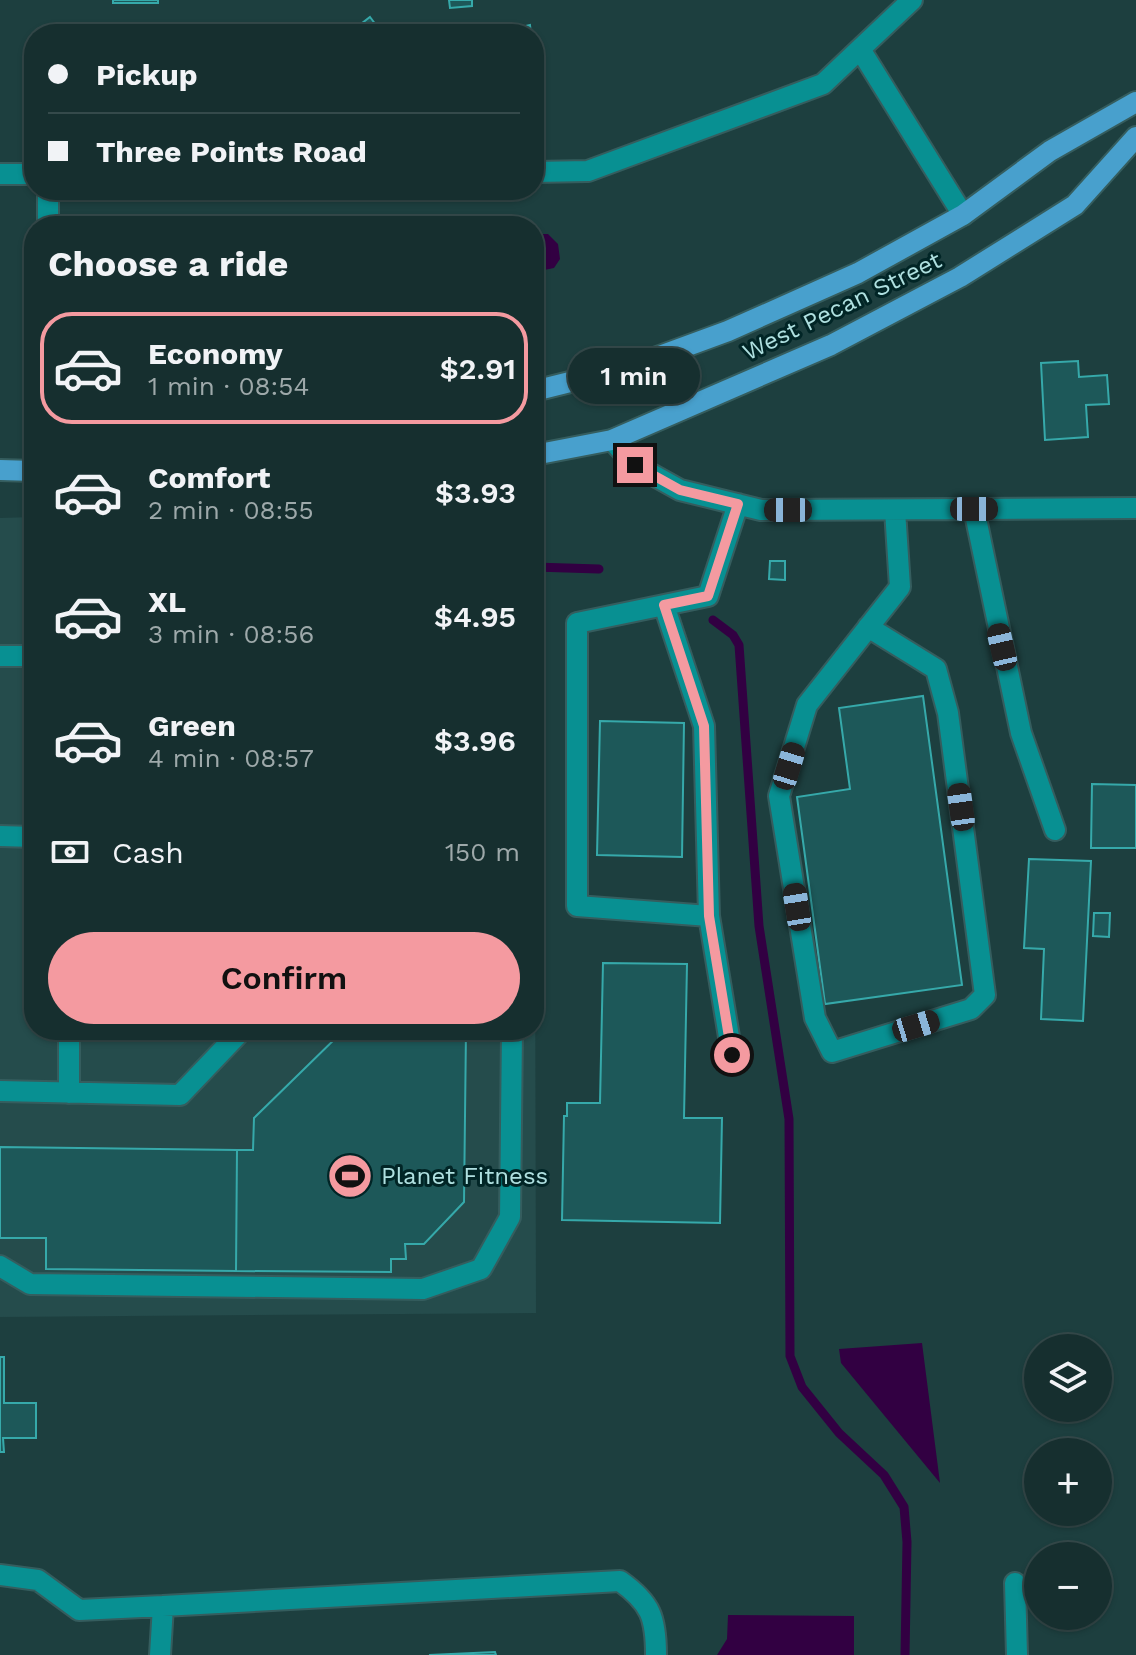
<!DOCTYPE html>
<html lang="en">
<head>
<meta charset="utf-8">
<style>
	:root { --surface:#162f2f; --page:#233b3b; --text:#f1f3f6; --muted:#9ea9aa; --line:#354a4b; --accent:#f49aa0 }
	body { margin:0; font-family:"Work Sans",sans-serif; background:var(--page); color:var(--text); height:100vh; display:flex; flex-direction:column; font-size:30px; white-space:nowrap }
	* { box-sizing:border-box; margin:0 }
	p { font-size:26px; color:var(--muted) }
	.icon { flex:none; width:44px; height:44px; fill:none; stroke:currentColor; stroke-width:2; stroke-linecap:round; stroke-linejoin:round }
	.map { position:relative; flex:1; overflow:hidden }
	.sheet { position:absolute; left:24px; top:216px; width:520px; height:824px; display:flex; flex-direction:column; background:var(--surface); border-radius:32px; box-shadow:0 2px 6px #0004,0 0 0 2px var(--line) }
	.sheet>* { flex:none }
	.hud { position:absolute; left:24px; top:24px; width:520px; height:176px; border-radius:32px; box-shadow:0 2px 6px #0004,0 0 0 2px var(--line); display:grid; align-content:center; height:176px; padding:0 24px; background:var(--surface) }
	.buttons { position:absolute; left:1024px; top:1334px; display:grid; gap:16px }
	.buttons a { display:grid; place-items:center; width:88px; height:88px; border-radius:50%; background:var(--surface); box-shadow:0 2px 6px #0004,0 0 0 2px var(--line); font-size:40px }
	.end { position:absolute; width:36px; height:36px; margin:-18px; border:10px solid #f49aa0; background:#111; box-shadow:0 0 0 4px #111 }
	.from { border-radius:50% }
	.bubble { position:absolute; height:56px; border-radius:28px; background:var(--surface); box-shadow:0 2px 6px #0004,0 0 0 2px var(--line); font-size:26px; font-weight:600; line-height:56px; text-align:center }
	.car { position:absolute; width:24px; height:48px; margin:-24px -12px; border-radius:10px; box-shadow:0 0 6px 2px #0007; background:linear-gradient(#222 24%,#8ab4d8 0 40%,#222 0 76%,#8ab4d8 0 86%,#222 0) }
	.hud b { display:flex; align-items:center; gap:28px; height:76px; font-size:30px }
	.hud b+b { border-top:2px solid var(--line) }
	.hud i { width:20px; height:20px; background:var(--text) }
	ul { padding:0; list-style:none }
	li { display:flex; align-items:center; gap:24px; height:112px; margin:0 16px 12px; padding:0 8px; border:4px solid transparent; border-radius:32px }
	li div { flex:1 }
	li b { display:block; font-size:30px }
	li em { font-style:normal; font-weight:600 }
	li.current { border-color:var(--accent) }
	li>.icon { width:72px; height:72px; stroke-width:1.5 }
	h2 { padding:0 24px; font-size:36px; line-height:96px }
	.pay { display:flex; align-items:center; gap:20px; height:88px; padding:0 24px; font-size:30px }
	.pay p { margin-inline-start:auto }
	.cta { display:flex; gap:16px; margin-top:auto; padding:16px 24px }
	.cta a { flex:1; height:92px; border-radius:48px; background:var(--accent); color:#111; font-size:32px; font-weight:600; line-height:92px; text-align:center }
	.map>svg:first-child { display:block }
	.built { fill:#254c4c }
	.water { fill:#320042 }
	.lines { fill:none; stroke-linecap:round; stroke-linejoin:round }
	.stream { stroke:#320042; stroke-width:9 }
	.building { fill:#1d5859; stroke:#36a9aa; stroke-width:2 }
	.minor-casing { stroke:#355d5e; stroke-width:24 }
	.major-casing { stroke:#355d5e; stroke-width:24 }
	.minor { stroke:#089092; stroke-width:20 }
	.major { stroke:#48a0cd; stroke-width:20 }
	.route { stroke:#f49aa0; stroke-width:10 }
	.labels { text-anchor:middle; stroke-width:6; stroke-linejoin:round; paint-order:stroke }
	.street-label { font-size:24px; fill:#afe0e0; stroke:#012526 }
	.poi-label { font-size:24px; fill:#afe0e0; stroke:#012526; text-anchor:start }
</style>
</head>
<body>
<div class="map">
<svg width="1136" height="1655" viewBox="0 0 1136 1655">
	<rect width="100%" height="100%" fill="#1d3f3f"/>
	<path class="built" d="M534,514L536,1313L0,1317V518L34,517V1030H534Z"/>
	<path class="water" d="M534,234H548L558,244L560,259L554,268L534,272Z
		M922,1343L940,1483L841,1363L839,1349Z
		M728,1615L854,1616V1655H717L727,1639Z"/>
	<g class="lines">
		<path class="stream" d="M534,567L599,569
			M713,620L733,635L739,645L759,926L789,1119L790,1356L802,1387L839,1433L884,1475L904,1507L907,1542L905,1655"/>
	</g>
	<path class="building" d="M113,0H158V3H113Z
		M449,0H472V6L450,8Z
		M370,17L382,33L380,34H362L357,27Z
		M530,25L531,34H518L517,28Z
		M190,26L203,27V34H189Z
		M1078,361L1079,377L1107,375L1109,404L1086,405L1088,437L1045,440L1041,363Z
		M770,561H785V580L769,579Z
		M923,696L962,985L825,1004L797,797L850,789L839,708Z
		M600,721L684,723L682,857L597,855Z
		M1092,784L1136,785V848H1091Z
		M1029,859L1091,861L1083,1021L1041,1019L1044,949L1024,948Z
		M1094,913H1110L1109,937L1093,936Z
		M603,963L687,964L684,1118H722L720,1223L562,1220L564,1116H567V1103H600Z
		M344,1030H466L464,1202L424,1244H405L406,1259H391V1272L236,1271L237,1150H253L254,1118Z
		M0,1147L237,1150L236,1271L46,1269V1238H0Z
		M0,1357H4V1403H36V1438H3L4,1452H0Z
		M495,1652L496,1655H429Z"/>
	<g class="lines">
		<g class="minor-casing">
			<path id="minor" d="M912,0L860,49L963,215
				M534,172L588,171L823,84L860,49
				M0,174H34
				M48,226V190
				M612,440L635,465L680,490L761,510L1136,508
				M974,509L1021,733L1055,830
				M664,605L704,726L709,916
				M868,627L936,669L948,713L985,995L971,1009L832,1052L815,1018L779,796L807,705L900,587L895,510
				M0,656H34
				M0,836L34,837
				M69,1030V1093
				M732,1055L709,916L577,906V623L708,596L738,504
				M0,1091L180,1095L242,1030
				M0,1266L30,1284L423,1289L481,1269L510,1217L512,1030
				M0,1575L38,1580L79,1610L163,1606
				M1015,1583L1017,1655
				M160,1655L163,1606L620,1581C651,1603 656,1618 656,1655"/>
		</g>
		<g class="major-casing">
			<path id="major" d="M534,391L630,367L728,331L858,273L963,215L1050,151L1136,102
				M534,455L612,440L831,345L960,277L1075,205L1136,137
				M0,470L34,471"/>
		</g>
		<use href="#minor" class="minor"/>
		<use href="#major" class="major"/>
	</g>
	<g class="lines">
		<path class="route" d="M635,465L680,490L738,504L708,596L664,605L704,726L709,916L732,1055"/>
	</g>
	<defs>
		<g id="stadium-disc" transform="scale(2.3)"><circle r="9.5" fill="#f49aa0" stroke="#012526"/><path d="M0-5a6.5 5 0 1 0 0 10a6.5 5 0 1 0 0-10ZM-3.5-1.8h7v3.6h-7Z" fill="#111"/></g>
	</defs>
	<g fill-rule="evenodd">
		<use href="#stadium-disc" x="350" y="1176"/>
	</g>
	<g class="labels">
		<g class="street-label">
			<text transform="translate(842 306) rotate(-26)" y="8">West Pecan Street</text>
		</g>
		<g class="poi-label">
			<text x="381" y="1184">Planet Fitness</text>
		</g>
	</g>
</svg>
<div class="buttons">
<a><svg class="icon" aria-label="layers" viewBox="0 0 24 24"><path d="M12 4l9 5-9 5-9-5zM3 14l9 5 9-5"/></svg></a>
<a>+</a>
<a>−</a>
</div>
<i class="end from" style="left:732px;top:1055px"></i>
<i class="end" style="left:635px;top:465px"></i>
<div class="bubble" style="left:568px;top:348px;width:132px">1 min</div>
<i class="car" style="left:974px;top:509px;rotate:90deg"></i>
<i class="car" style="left:788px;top:510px;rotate:270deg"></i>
<i class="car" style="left:1002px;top:647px;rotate:347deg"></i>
<i class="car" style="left:789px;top:766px;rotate:17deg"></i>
<i class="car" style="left:961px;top:807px;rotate:352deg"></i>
<i class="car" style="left:797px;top:907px;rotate:351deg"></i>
<i class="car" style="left:916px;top:1026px;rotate:73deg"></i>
<div class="hud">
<b><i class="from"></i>Pickup</b>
<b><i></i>Three Points Road</b>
</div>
<section class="sheet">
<h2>Choose a ride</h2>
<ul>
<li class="current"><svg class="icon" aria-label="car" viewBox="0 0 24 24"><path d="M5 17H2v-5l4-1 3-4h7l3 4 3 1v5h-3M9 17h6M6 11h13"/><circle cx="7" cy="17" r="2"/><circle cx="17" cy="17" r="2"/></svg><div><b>Economy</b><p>1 min · 08:54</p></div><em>$2.91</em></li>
<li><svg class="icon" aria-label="car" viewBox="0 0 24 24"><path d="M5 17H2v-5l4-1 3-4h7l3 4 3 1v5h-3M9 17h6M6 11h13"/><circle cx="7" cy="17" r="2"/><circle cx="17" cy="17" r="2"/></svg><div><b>Comfort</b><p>2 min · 08:55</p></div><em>$3.93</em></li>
<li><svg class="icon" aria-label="car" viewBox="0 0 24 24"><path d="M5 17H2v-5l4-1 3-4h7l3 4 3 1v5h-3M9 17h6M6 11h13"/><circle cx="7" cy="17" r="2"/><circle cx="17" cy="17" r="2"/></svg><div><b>XL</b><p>3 min · 08:56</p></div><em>$4.95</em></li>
<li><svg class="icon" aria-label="car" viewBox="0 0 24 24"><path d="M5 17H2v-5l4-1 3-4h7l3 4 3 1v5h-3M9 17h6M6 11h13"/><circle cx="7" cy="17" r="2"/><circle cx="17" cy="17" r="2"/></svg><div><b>Green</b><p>4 min · 08:57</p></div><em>$3.96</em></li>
</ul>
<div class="pay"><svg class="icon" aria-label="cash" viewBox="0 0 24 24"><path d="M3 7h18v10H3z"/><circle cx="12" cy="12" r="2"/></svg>Cash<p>150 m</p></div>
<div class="cta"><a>Confirm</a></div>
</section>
</div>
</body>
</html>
